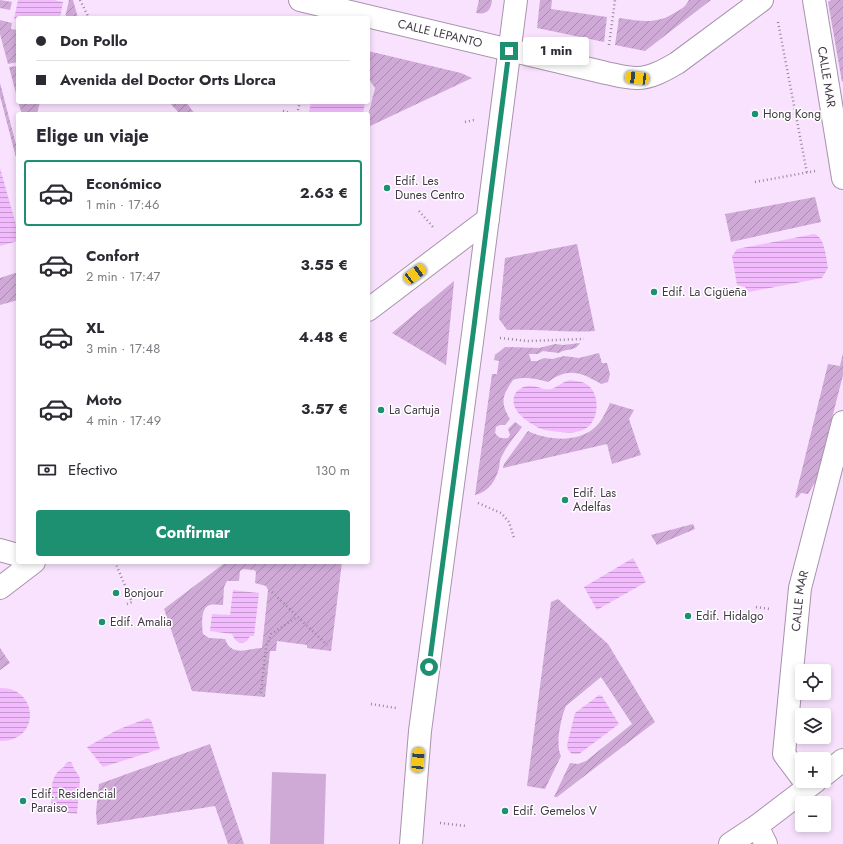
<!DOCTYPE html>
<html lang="es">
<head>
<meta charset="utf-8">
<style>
	:root { --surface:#fff; --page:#f7f7f7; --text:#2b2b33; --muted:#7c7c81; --line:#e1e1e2; --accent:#1d9072 }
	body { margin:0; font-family:Jost,sans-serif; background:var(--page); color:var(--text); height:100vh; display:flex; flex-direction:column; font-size:15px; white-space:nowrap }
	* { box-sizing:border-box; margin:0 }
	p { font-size:13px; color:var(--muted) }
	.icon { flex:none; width:22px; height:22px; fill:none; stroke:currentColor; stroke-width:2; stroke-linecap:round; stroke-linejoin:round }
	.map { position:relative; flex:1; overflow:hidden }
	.details { position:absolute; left:16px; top:112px; width:354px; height:452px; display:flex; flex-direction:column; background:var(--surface); border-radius:4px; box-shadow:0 2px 6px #0003 }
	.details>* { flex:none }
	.banner { position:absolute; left:16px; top:16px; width:354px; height:88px; border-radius:4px; box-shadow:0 2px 6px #0003; display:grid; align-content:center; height:88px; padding:0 20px; background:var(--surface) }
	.buttons { position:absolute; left:795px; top:664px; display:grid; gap:8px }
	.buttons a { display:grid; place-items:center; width:36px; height:36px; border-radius:4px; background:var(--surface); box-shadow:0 2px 6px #0003; font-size:20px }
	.end { position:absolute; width:18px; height:18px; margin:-9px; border:5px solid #1d9072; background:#fff; box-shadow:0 0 0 2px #fff }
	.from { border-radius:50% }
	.bubble { position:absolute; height:28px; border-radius:4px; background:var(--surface); box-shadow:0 2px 6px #0003; font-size:13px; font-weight:700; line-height:28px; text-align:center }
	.car { position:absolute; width:12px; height:24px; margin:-12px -6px; border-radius:5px; box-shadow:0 0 3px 1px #0007; background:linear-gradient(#f5c518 24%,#345 0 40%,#f5c518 0 76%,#345 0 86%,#f5c518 0) }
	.banner b { display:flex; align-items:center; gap:14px; height:38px; font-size:15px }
	.banner b+b { border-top:1px solid var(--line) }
	.banner i { width:10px; height:10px; background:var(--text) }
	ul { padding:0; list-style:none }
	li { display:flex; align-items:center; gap:12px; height:66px; margin:0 8px 6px; padding:0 12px; border:2px solid transparent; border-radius:4px }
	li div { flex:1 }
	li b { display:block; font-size:15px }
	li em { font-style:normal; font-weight:700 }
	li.on { border-color:var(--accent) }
	li>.icon { width:36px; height:36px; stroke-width:1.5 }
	h2 { padding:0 20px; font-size:18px; line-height:48px }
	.pay { display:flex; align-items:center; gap:10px; height:44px; padding:0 20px; font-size:15px }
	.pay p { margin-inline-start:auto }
	.cta { display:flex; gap:8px; margin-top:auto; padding:8px 20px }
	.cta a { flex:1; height:46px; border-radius:4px; background:var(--accent); color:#fff; font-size:16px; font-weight:700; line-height:46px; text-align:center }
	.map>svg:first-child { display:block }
	.grass { fill:#cfaad7 }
	.garden { fill:url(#garden-furrows); fill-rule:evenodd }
	.water { fill:url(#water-rules) }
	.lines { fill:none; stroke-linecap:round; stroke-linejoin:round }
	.street-casing { stroke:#a893ac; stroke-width:24 }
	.path { stroke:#968799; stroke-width:2.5; stroke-dasharray:1 3; stroke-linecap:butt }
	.street { stroke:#fff; stroke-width:22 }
	.route { stroke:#1d9072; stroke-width:5 }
	.poi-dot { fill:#1d9072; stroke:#fff; stroke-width:1.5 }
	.labels { text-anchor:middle; stroke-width:3; stroke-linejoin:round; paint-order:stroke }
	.street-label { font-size:12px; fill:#423944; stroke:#fff }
	.poi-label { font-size:12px; fill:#423944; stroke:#fff; text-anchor:start }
</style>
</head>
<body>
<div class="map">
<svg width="843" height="844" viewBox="0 0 843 844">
	<defs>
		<pattern id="garden-furrows" width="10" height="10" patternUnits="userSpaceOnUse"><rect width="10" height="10" fill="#cfaad7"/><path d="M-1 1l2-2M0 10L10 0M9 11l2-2" fill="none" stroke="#aa8bb0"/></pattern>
		<pattern id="water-rules" width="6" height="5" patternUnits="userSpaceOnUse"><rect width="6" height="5" fill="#f2bbfd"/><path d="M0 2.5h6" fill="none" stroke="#c699ce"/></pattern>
	</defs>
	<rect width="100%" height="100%" fill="#f8e2fd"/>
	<path class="grass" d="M272,772L326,774L324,844H270Z"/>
	<path class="garden" d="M0,0L12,2L10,10L0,8Z
		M69,0H73L78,18H65Z
		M479,0H492C491,10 487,15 476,13Z
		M540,0H552L551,9L607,17L604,42L537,28Z
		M689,0H711L645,51L615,45L619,18C640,21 657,25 676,12C682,9 686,6 689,0Z
		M831,0H843V81L842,82L828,2Z
		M0,20L12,23L11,29L18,30V62L8,64L0,34Z
		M368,51L461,73L472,78L368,127V116L375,88L368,78Z
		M18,66V101L9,67Z
		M0,83L18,152V165L0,96Z
		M18,102H40L37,114H22Z
		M169,102H183L184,104L186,102L195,114H180Z
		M815,197L821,222L731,242L725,214Z
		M577,244L595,331C566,333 537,329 507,330L499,319L505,258Z
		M18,272V300L0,305V278Z
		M454,281V282L446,365L392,333Z
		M580,343C575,352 566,348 559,353L543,351L538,354H529L531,361H537L544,358L552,359L564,356L579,358L599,353L602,363H607L610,374L608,382L601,384C581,372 568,367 548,382C536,379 525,376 513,380C502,396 500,402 510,419L505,425H500L496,427L495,433C499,438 501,439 508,438L510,435L508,429L515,422L522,427C515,436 505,448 501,458C499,461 500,465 499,468C496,480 489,492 475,495L492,374H497L499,361L494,360L495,355L505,347L539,348L555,344L563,345Z
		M843,353V375L816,481L808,494L801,493L798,497L795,498L828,364L840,366Z
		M610,403L634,410L629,419L641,455L612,464L607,444L503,468L504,464L528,431C547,440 575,443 593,429C601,423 606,412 610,403Z
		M693,524L695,529L657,545L651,535Z
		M226,562H342L331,651L307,648V645L277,641L276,651H270L265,697L192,691L164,609ZM243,569L254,570L256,572L255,583L266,586L268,590L262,648C248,648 232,658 225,639L209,638L203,634C202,627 200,607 210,605C213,604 219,605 223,605L224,587L227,581H239L240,571Z
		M558,599L608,644L655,722L557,797H554L570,763L578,764L586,761L632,724L601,677L566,706C561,717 555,745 561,756L545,789L527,786L551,602Z
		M0,648L10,663L0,670Z
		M210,744L244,844H228L215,806L97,825L96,812L99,784Z"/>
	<path class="water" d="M18,0H54L63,2L60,18H18V20L14,19Z
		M311,102H365L363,114H316L309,112Z
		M0,168L18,232V241L0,246Z
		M814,234C825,236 826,259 828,268L822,278L749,292L745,287L737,285L732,256L737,249Z
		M570,380C574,381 579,381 582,382C599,387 601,414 589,426C581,433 570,433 560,432C552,431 546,431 539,428C527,422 508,410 515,394C517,390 522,387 527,386C536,384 543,391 551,389C556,388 562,382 570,380Z
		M633,558L646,582L597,610L584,587Z
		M233,590L259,593L254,636H250L247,641C239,645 235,641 232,634L210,631L212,614L230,615Z
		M0,688C39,687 41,742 0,741Z
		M599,695L602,696L619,724L579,754H572L568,750L567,745L575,713Z
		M148,718L151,720L160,749L103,767L87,747L117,730Z
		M70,762L72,763C73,770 78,772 80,779L77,814L51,811C52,796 48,775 64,767L66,763Z"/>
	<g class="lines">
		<g class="street-casing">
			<g id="street">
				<path id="s1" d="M300,0L606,73C616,75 626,78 637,78C651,78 665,70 677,63L762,0"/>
				<path id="s2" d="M814,0L843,178"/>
				<path d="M368,310L488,219"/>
				<path d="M0,550L18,555"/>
				<path d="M0,588L34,562"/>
				<path d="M824,775L843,760"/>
				<path id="s3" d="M802,778L784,754L800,588L843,422"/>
				<path d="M757,826L766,844"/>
				<path d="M411,844L420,731L473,334L516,0"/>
				<path d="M730,844L757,826L816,781"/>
			</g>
		</g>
		<path class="path" d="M80,0L89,18
			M778,22L807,173
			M609,45L615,0
			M283,111L295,114
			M297,114L300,102
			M465,122L474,120
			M755,182L815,171
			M419,211L433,227
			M500,338L528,341L584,339
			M478,503L501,513L509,522L514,538
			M115,562L132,602L127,604
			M272,592L327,645
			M756,607L770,609
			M261,693L266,648L271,634L297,617
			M371,704L396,708
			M440,823L466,826"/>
		<use href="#street" class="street"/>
	</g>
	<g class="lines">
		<path class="route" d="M429,667L473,334L509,51"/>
	</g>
	<g class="poi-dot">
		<circle cx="755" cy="114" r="4"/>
		<circle cx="387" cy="188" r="4"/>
		<circle cx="654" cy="292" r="4"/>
		<circle cx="381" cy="410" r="4"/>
		<circle cx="565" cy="500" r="4"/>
		<circle cx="116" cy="593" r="4"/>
		<circle cx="688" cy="616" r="4"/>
		<circle cx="102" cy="622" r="4"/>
		<circle cx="23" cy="801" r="4"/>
		<circle cx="505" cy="811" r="4"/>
	</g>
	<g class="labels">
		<g class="street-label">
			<text dy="4" stroke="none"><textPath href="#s1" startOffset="144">CALLE LEPANTO</textPath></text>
			<text dy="4" stroke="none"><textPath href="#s2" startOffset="78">CALLE MAR</textPath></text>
			<text dy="4" stroke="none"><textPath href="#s3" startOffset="184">CALLE MAR</textPath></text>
		</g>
		<g class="poi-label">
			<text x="763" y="118">Hong Kong</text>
			<text x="395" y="185">Edif. Les<tspan x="395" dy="14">Dunes Centro</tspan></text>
			<text x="662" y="296">Edif. La Cigüeña</text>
			<text x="389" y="414">La Cartuja</text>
			<text x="573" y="497">Edif. Las<tspan x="573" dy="14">Adelfas</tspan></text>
			<text x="124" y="597">Bonjour</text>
			<text x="696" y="620">Edif. Hidalgo</text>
			<text x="110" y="626">Edif. Amalia</text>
			<text x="31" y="798">Edif. Residencial<tspan x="31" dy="14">Paraiso</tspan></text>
			<text x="513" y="815">Edif. Gemelos V</text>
		</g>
	</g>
</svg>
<div class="buttons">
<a><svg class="icon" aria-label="locate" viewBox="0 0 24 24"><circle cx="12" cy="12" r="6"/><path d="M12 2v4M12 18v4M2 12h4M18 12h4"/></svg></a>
<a><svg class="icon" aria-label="layers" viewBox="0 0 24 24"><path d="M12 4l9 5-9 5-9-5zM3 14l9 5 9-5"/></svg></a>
<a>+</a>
<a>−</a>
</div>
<i class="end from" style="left:429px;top:667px"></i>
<i class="end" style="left:509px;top:51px"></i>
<div class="bubble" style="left:523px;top:37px;width:66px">1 min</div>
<i class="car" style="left:637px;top:78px;rotate:277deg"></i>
<i class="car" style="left:415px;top:274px;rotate:53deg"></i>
<i class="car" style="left:418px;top:760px;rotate:4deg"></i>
<div class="banner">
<b><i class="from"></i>Don Pollo</b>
<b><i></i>Avenida del Doctor Orts Llorca</b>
</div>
<section class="details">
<h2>Elige un viaje</h2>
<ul>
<li class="on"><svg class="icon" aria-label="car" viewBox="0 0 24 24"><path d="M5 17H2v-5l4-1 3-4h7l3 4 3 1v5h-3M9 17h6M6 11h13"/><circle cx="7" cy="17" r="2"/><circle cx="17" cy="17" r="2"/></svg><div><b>Económico</b><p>1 min · 17:46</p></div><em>2.63 €</em></li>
<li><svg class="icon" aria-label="car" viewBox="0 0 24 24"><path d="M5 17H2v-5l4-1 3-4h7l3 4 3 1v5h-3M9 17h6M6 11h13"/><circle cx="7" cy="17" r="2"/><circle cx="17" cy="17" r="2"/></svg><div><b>Confort</b><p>2 min · 17:47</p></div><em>3.55 €</em></li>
<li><svg class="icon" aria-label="car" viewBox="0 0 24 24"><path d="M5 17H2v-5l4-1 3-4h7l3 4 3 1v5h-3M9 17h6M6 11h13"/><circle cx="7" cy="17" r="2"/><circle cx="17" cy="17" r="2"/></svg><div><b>XL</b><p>3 min · 17:48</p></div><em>4.48 €</em></li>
<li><svg class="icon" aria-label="car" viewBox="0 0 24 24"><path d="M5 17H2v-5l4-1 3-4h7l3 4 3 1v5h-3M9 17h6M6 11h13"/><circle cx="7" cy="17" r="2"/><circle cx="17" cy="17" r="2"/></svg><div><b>Moto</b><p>4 min · 17:49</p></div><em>3.57 €</em></li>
</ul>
<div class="pay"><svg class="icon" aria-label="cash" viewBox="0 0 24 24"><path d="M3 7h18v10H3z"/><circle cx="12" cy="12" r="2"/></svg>Efectivo<p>130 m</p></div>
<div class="cta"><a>Confirmar</a></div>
</section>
</div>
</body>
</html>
